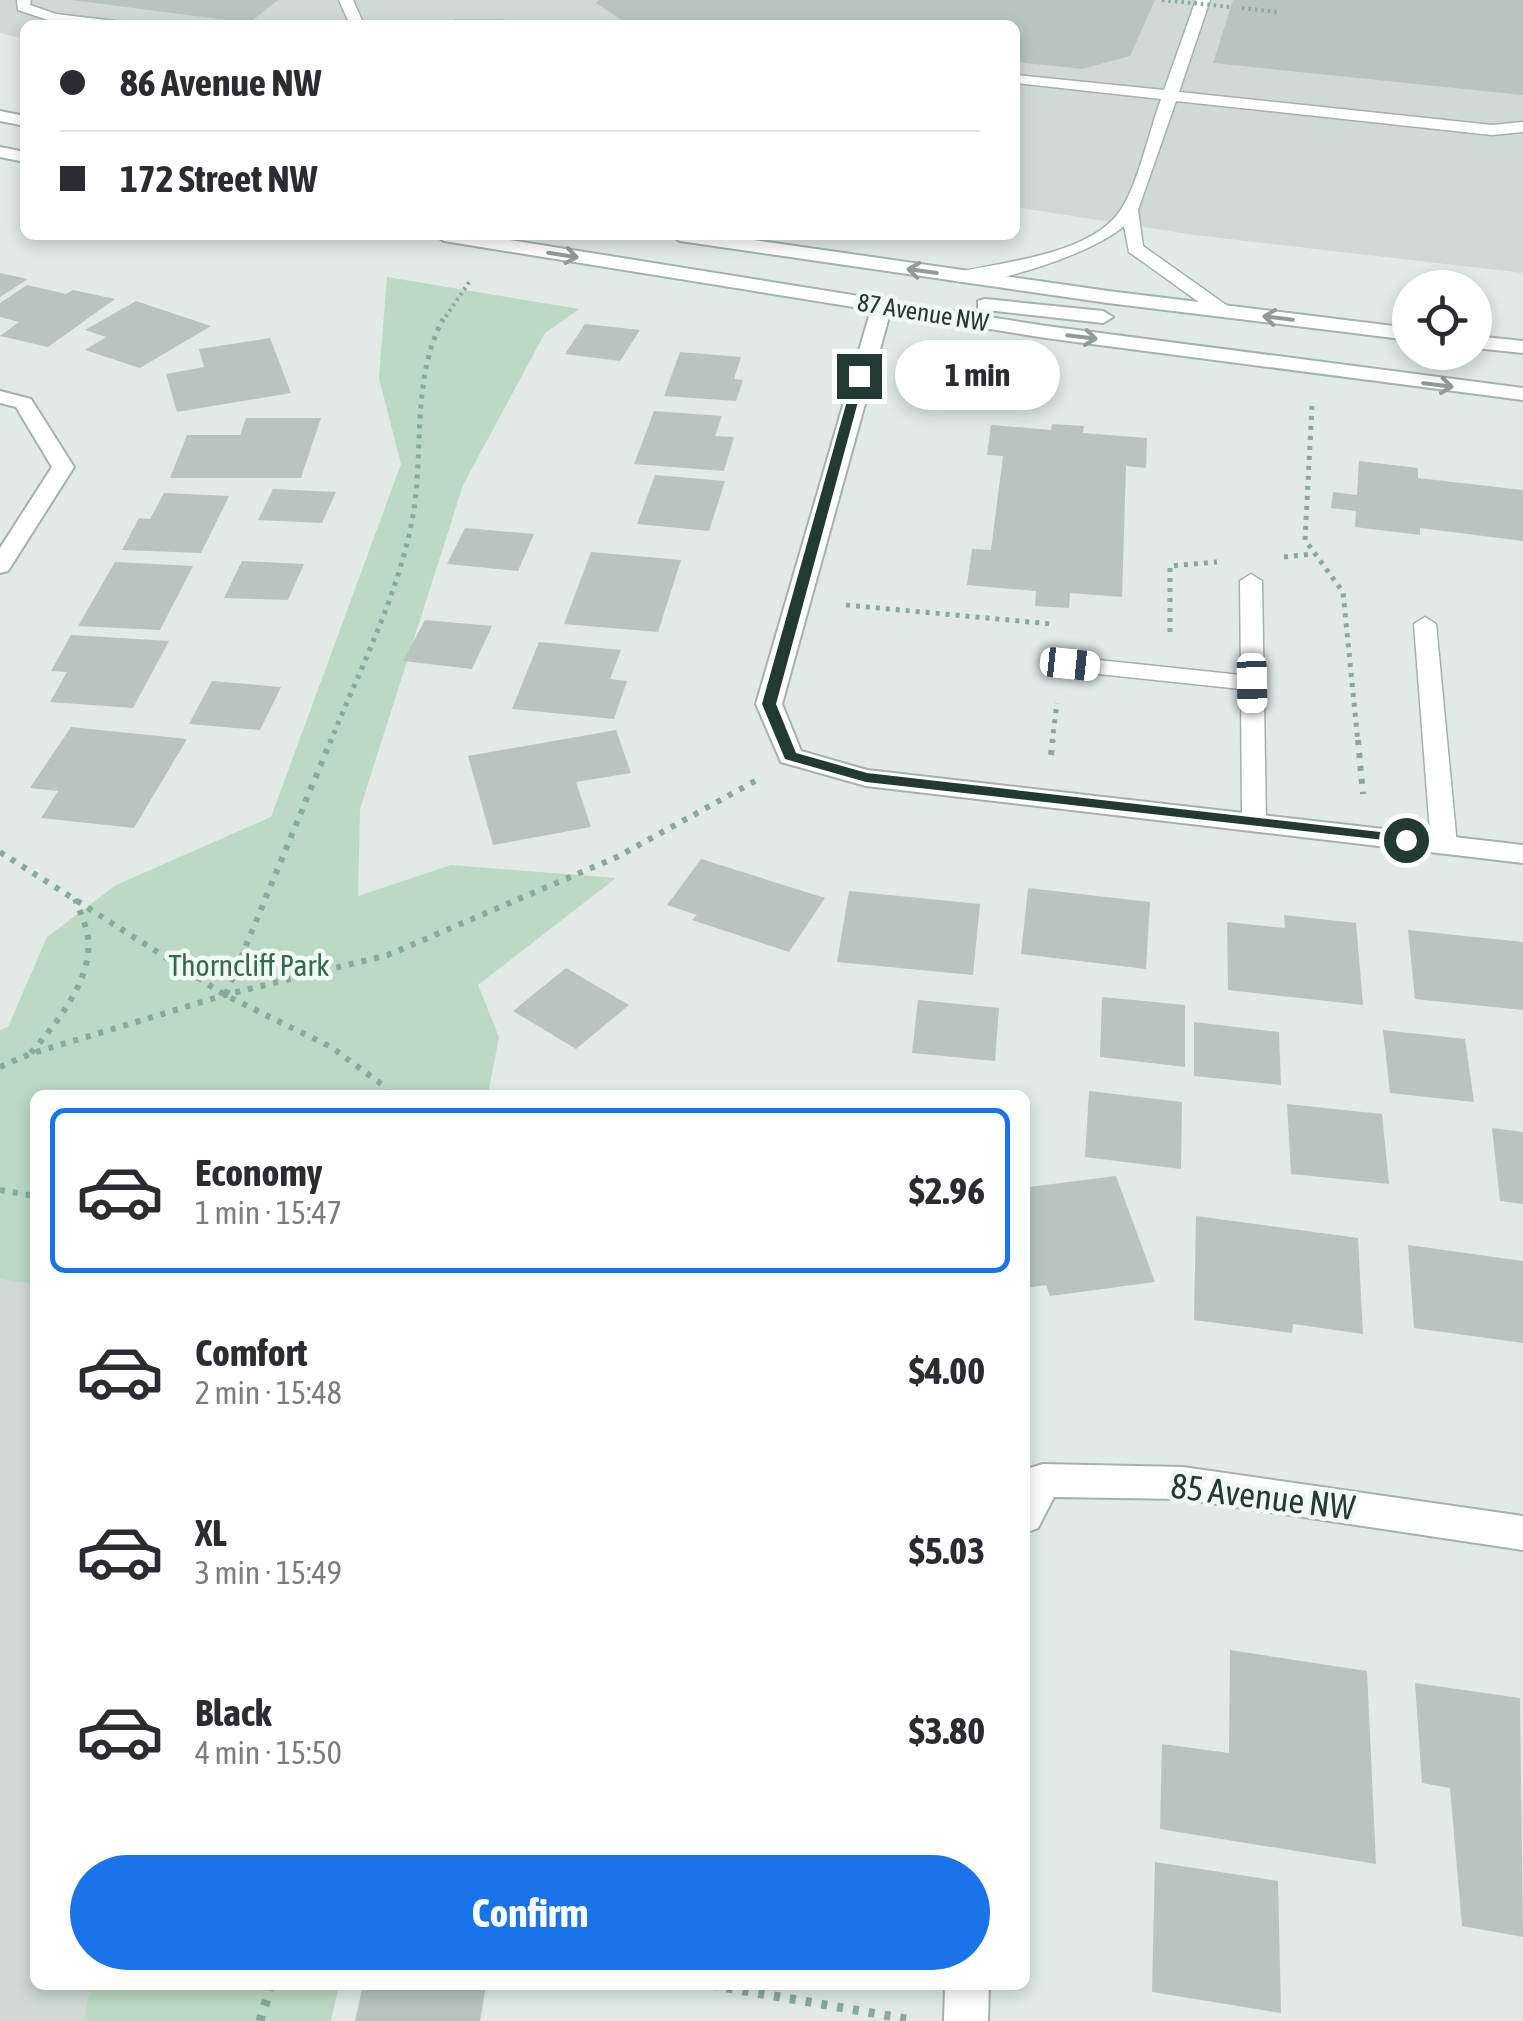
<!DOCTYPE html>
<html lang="en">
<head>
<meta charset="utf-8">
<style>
	:root { --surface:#fff; --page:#f2f2f3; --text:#2b2b33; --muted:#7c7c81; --line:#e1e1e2; --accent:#1a73e8 }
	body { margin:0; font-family:"Asap Condensed",sans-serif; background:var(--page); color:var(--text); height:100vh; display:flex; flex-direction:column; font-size:38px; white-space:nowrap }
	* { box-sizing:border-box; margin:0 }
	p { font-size:32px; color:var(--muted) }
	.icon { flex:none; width:55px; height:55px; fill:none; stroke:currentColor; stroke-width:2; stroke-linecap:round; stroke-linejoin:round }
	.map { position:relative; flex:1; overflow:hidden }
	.side { position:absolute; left:30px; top:1090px; width:1000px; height:900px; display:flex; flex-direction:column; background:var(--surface); border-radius:15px; box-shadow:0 5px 15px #0003 }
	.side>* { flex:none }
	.top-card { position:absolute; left:20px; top:20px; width:1000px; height:220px; border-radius:15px; box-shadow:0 5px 15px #0003; display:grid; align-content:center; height:220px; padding:0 40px; background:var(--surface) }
	.fabs { position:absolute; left:1392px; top:270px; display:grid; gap:20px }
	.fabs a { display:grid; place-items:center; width:100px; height:100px; border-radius:50%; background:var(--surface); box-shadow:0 5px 15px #0003; font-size:50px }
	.end { position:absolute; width:45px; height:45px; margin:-22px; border:12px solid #233933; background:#fff; box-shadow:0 0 0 5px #fff }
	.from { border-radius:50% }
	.bubble { position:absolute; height:70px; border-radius:35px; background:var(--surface); box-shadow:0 5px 15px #0003; font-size:32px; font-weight:700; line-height:70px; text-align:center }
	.car { position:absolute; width:30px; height:60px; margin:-30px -15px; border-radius:12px; box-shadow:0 0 8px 2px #0007; background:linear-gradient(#fff 24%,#345 0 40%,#fff 0 76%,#345 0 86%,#fff 0) }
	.top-card b { display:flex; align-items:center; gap:35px; height:95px; font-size:38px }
	.top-card b+b { border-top:2px solid var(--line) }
	.top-card i { width:25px; height:25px; background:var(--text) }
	ul { padding:18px 0 0; list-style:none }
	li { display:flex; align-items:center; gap:30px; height:165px; margin:0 20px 15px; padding:0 20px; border:5px solid transparent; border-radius:15px }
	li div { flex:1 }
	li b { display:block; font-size:38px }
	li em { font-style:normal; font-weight:700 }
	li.selected { border-color:var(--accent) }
	li>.icon { width:90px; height:90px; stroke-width:1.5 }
	.primary-button { display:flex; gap:20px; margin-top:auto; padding:20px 40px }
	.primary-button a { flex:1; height:115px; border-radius:60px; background:var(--accent); color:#fff; font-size:40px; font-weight:700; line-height:115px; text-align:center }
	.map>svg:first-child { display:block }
	.built { fill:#d0d9d5 }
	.green { fill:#bcd9c5 }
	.building { fill:#b7c4bf }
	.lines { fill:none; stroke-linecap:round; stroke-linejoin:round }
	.service-casing { stroke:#a4b1ad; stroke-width:3 }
	.minor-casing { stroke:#a4b1ad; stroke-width:4 }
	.secondary-casing { stroke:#a1b4ae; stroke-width:4 }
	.path-far3 { stroke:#85aa9f; stroke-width:4; stroke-dasharray:2.5 4; stroke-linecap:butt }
	.path-far2 { stroke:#85aa9f; stroke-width:5; stroke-dasharray:4 6; stroke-linecap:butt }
	.path-far1 { stroke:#85aa9f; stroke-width:6; stroke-dasharray:5 8; stroke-linecap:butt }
	.path { stroke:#85aa9f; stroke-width:9; stroke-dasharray:6 10; stroke-linecap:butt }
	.service { fill:#fff; fill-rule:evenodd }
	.minor { fill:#fff; fill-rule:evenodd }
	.secondary { fill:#fff; fill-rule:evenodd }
	.path-bridge { stroke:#85aa9f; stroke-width:4; stroke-dasharray:2.5 4; stroke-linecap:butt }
	.oneway { stroke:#919c99 }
	.route { fill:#233933 }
	.labels { text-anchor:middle; stroke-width:9; stroke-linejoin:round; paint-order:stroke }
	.far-street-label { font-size:25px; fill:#233933; stroke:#f1f7f4 }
	.park-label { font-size:30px; fill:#326b4a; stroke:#f1f7f4 }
	.near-street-label { font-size:35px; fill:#233933; stroke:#f1f7f4 }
</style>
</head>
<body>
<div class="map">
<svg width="1523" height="2021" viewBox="0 0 1523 2021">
	<rect width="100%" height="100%" fill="#e1eae6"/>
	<path class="built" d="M0,0H1523V273L1195,235L1015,207V25H25V39L0,33Z
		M0,1279L35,1285V1985H90L84,2021H0Z"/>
	<path class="green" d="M387,277L579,309L545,333L463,485L360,809L358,896L451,865L616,878L478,985L499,1037L488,1095H35V1285L0,1279V1030L8,1027L47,937L116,885L271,817L401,464L379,378Z
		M90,1985H339L331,2021H84Z"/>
	<path class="building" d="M72,0H278L249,23Z
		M599,0H1155L1130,56L1082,69L1015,62V25H645L626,23L596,3Z
		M1233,0H1523V95L1213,63Z
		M0,273L28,279L0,297Z
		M27,285L66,294L73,290L115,299L48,347L0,336L19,322L0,317V303Z
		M136,301L211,326L140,368L85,350L106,337L85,330Z
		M585,324L640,330L620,361L565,354Z
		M270,338L291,393L177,412L166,374L204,367L199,349Z
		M680,352L741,357L734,379L743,380L736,401L664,396Z
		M654,411L722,416L715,436L734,437L724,471L634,464Z
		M246,418H321L301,478H170L187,435H240Z
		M1052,424L1084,426L1083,433L1147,438L1146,468L1126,466L1122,597L1070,593L1069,608L1035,606L1036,591L967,585L972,549L991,550L1003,456L987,455L991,425L1051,430Z
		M1359,461L1418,468V478L1523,490V541L1420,528V535L1355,527L1356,511L1331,508L1333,492L1357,495Z
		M655,475L725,481L709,531L637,524Z
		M273,489L336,492L322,523L258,520Z
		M164,493L229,496L201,553L122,550L139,518L150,519Z
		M465,528L534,534L518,571L447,564Z
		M591,552L681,560L658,632L564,624Z
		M242,561L304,564L288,600L224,598Z
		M115,562L193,566L160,630L78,626Z
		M425,620L492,626L472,669L403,661Z
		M71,635L169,641L133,708L50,702L67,672L51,671Z
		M539,642L621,650L610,679L627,681L614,719L512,709Z
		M212,681L281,687L260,730L189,724Z
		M71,727L187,739L134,828L41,818L58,791L30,788Z
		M616,730L631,773L576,782L591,827L493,845L468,756Z
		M701,859L825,898L789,952L692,920L697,915L667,905Z
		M1028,888L1150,902L1146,969L1021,954Z
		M849,891L980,904L973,975L837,962Z
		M1284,915L1356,923L1363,1005L1228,990L1227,922L1285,928Z
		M1408,930L1523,942V1010L1415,999Z
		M566,968L629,1005L576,1049L513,1011Z
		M1102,997L1185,1005V1067L1100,1057Z
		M918,1000L999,1008L995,1061L912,1053Z
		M1194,1022L1279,1032L1281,1085L1194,1076Z
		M1383,1030L1465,1039L1474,1102L1390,1093Z
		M1089,1091L1182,1102L1181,1169L1085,1157Z
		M1287,1104L1382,1114L1389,1184L1291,1174Z
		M1492,1128L1523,1132V1204L1500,1201Z
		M1025,1176L1029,1187L1116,1176L1155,1282L1050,1296L1046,1285L1025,1288Z
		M1196,1216L1358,1238L1363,1334L1293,1324L1292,1333L1194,1320Z
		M1408,1245L1523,1261V1343L1414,1328Z
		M1230,1650L1367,1671L1376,1864L1160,1829L1162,1744L1229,1753Z
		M1415,1683L1520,1698L1523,1937L1462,1926L1450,1788L1422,1783Z
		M1155,1862L1278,1881L1281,2013L1152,1992Z
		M363,1985H486L480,2021H355Z"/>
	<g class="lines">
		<g class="service-casing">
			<path id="service" d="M17,0H31L30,5L56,14L115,21L122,25L54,22L18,10Z
				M339,0H353L364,25H350Z
				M1196,0H1210L1179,92L1492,125L1523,122V132L1492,135L1176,101L1138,210L1143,246L1229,307V315H1217L1129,252L1124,226C1093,253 994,287 954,281V273C1002,262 1093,255 1122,208C1138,183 1150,129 1161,99L1015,83V75L1164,90Z
				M455,21H502L509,25H448Z
				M1251,574L1262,581L1266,822L1254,830L1242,822L1241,689L1070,671L1059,664L1070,657L1241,675L1240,581Z
				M1425,617L1436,624L1457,845L1444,853L1431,845L1414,624Z"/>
		</g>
		<g class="minor-casing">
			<path id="minor" d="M882,300L892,306L782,704L801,751L867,770L1523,845V863L866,786L781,762L756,704L872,306Z
				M0,391L31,399L74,467L8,571L0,573V548L52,467L16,407L0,403Z
				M1043,1464L1183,1467L1523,1516V1550L1183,1499L1054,1497L1038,1528L1025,1533V1478L1030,1468Z
				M945,1985H989L988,2021H944Z"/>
		</g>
		<g class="secondary-casing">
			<path id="secondary" d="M0,111L25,116V126L0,121Z
				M0,147L25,152V162L0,157Z
				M435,235H479L1046,326L1523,388V400L1046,338L444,241Z
				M671,235H719L1108,291L1410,328V340L1108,303L680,241Z
				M985,299L1103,311L1113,317L1103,323L978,309V301Z
				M1475,336L1523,341V353L1475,348Z"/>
		</g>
		<path class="path-far3" d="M1242,8L1277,12
			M442,322L470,281"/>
		<path class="path-far2" d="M1312,406L1305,540L1343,592L1358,743
			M1284,557L1313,554
			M846,605L1052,624
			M1170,632V566L1217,562
			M330,743C359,671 397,598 412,521C425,454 410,382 443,319
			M1052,743L1057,703"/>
		<path class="path-far1" d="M1358,740L1363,794
			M1051,755L1053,740
			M0,852L225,995L331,1047L384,1086L387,1095
			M226,994L331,740
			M31,1053C56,1023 93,980 88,938C86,924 80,912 75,899
			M0,1067L30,1054L225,995L388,955L617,857L757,780
			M0,1190L35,1196"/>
		<path class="path" d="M711,1985L907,2019
			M260,2021L271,1985"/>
		<use href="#service" class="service"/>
		<use href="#minor" class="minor"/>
		<use href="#secondary" class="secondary"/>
		<path class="path-bridge" d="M1162,0L1231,7"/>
	</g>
	<defs><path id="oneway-shaft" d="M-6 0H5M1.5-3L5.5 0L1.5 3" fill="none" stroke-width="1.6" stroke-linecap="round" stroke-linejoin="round" transform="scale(2.5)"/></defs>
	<g class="oneway">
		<use href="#oneway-shaft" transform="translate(563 255) rotate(9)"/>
		<use href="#oneway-shaft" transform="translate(922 271) rotate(-172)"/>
		<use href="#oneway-shaft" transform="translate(1278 318) rotate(-173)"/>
		<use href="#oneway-shaft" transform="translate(1082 337) rotate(7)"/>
		<use href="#oneway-shaft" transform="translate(1438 385) rotate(7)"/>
	</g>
	<path class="route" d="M859,372L865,376L776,704L796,753L867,773L1406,835L1413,840L1411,843L866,782L785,759L762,704L854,376Z"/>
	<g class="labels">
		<g class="far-street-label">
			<text transform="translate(923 312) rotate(9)" y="9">87 Avenue NW</text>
		</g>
		<g class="park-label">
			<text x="249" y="976">Thorncliff Park</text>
		</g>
		<g class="near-street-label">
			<text transform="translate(1263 1497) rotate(7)" y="12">85 Avenue NW</text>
		</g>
	</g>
</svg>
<div class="fabs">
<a><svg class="icon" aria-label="locate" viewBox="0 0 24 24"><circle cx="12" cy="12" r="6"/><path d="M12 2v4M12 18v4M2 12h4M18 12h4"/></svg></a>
</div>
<i class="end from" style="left:1406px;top:840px"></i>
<i class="end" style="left:859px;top:376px"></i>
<div class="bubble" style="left:895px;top:340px;width:165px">1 min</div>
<i class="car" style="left:1070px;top:664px;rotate:96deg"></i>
<i class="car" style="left:1252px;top:683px;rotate:179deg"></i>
<div class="top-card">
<b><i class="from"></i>86 Avenue NW</b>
<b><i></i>172 Street NW</b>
</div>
<section class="side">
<ul>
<li class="selected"><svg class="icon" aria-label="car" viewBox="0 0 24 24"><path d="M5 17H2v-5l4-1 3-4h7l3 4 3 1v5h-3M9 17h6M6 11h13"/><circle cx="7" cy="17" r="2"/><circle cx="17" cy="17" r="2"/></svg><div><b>Economy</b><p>1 min · 15:47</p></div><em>$2.96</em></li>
<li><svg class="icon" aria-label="car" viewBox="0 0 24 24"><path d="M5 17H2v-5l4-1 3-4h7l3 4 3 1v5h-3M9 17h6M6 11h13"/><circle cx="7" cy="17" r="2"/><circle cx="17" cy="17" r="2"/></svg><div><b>Comfort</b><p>2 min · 15:48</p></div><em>$4.00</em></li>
<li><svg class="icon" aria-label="car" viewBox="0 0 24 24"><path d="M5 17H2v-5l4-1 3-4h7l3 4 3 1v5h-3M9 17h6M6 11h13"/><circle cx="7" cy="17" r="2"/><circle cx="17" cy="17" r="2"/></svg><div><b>XL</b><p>3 min · 15:49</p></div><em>$5.03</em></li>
<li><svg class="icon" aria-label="car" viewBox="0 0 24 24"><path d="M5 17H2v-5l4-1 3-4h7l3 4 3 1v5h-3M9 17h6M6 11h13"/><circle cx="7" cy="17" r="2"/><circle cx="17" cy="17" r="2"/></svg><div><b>Black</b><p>4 min · 15:50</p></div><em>$3.80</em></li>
</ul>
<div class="primary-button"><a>Confirm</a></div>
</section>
</div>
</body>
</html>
